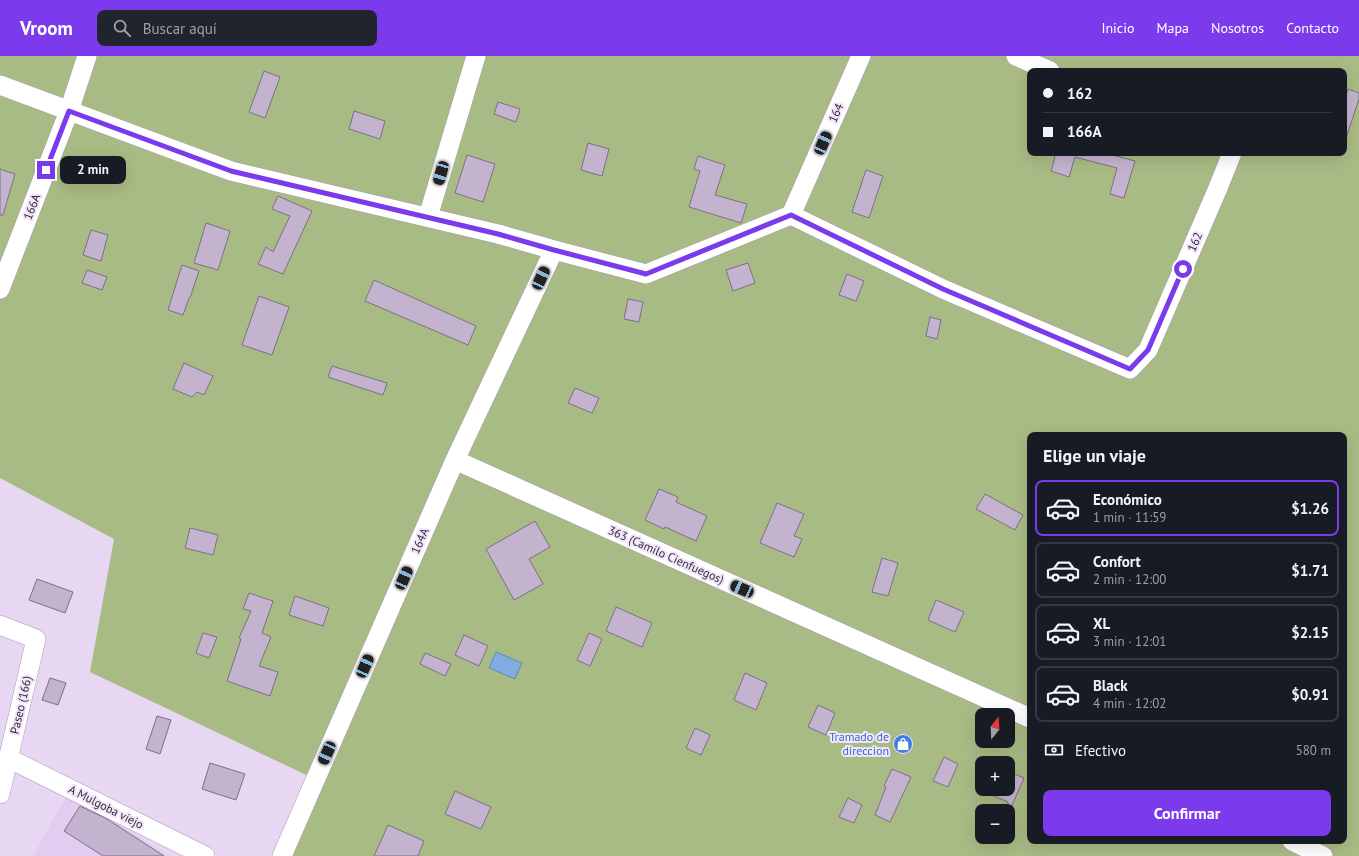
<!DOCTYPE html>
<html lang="es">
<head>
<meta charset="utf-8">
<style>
	:root { --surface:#171b24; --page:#20242c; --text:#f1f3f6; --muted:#9ea1a6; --line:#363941; --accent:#7c3aed }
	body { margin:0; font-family:"PT Sans",sans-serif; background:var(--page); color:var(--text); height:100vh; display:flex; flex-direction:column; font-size:15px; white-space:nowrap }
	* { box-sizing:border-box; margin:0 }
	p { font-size:13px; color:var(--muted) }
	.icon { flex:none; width:22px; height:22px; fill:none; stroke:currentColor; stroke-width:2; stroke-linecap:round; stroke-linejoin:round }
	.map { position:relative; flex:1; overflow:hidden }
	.side { position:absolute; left:1027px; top:376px; width:320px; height:412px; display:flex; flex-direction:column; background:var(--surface); border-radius:8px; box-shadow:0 4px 16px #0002 }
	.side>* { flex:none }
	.top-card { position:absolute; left:1027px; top:12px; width:320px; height:88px; border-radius:8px; box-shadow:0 4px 16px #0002; display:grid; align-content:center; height:88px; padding:0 16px; background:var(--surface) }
	.needle { width:26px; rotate:18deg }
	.fabs { position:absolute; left:975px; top:652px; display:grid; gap:8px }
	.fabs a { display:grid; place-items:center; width:40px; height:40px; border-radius:8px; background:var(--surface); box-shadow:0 4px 16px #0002; font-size:20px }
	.end { position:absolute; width:18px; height:18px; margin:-9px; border:5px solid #7c3aed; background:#fff; box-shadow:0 0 0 2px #fff }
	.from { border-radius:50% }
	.bubble { position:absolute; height:28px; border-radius:8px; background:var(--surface); box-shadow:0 4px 16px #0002; font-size:13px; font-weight:600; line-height:28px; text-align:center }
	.car { position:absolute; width:12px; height:24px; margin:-12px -6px; border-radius:5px; box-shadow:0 0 3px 1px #0007; background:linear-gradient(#222 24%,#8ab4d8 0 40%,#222 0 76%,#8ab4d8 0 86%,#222 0) }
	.top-card b { display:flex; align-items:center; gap:14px; height:38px; font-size:15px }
	.top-card b+b { border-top:1px solid var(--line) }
	.top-card i { width:10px; height:10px; background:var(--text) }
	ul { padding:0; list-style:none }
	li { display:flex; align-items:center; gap:12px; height:56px; margin:0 8px 6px; padding:0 8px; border:2px solid var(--line); border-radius:8px }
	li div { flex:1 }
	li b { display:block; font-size:15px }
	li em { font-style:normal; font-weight:600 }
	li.on { border-color:var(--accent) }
	li>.icon { width:36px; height:36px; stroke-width:1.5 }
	h2 { padding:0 16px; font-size:18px; line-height:48px }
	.pay { display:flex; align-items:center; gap:10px; height:44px; padding:0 16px; font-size:15px }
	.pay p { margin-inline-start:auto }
	.primary-button { display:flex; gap:8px; margin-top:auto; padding:8px 16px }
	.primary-button a { flex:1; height:46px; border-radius:8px; background:var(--accent); color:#fff; font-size:16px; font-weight:600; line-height:46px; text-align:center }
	header { display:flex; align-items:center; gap:24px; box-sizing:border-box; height:56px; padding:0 20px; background:var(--accent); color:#fff }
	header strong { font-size:19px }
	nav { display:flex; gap:22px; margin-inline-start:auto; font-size:14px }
	.search { width:280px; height:36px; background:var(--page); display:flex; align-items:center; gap:10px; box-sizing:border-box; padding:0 14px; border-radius:8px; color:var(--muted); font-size:15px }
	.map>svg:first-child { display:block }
	.built { fill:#e2ccef }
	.green { fill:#a9bb85; fill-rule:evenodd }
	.water { fill:#82abe2; stroke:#6b86af }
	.building { fill:#c4b3ce; stroke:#7e6e87 }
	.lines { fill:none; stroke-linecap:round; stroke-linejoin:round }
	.minor-casing { stroke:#a999b3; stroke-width:20 }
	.minor { stroke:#fff; stroke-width:19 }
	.route { stroke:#7c3aed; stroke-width:5 }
	.labels { text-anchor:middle; stroke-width:4; stroke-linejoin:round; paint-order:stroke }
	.street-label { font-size:12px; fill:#352e39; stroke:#f3e5fc }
	.shop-label { font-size:12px; fill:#366cbe; stroke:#f3e5fc; text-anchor:end }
</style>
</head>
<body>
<header>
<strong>Vroom</strong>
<div class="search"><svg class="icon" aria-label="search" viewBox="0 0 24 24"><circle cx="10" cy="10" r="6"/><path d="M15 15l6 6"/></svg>Buscar aquí</div>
<nav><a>Inicio</a><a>Mapa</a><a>Nosotros</a><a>Contacto</a></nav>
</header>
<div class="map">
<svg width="1359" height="800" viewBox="0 0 1359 800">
	<rect width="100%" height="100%" fill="#e8d7f3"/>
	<path class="built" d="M68,737L170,800H33Z"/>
	<path class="green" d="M0,0H1359V800H290L323,727L90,616L114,483L0,422ZM1030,15H1344V97H1030ZM1030,379H1344V785H1030ZM982,659H1008V685H982ZM982,707H1008V733H982ZM982,755H1008V781H982Z"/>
	<path class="water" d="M496,596L522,607L515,623L489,612Z"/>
	<path class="building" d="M264,15L280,21L265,62L249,56Z
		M1348,33L1359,37V43L1346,82L1344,81V45Z
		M498,46L520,53L516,66L494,58Z
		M354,55L385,65L380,83L349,73Z
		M588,87L609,93L602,120L581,114Z
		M1056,97H1069L1075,99V97H1105L1135,105L1124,142L1110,138L1117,112L1075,101L1069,121L1051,115Z
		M467,99L495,108L483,146L455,137Z
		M698,100L725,109L715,139L747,148L741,167L689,151L700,115L694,113Z
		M0,113L15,118L3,159H0Z
		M866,114L883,120L869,162L852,156Z
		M278,140L312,155L283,218L258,208L266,191L273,196L290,160L272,153Z
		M206,167L230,175L218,214L194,207Z
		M91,174L108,179L101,205L83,199Z
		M748,207L755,227L733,235L726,214Z
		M182,209L199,215L190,242H189L183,259L168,254Z
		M87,214L107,221L102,234L82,227Z
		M847,218L864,225L856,245L839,239Z
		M374,224L476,270L468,289L365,245Z
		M259,240L289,251L272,299L242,289Z
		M628,243L643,246L639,266L624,263Z
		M930,261L941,264L937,283L926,280Z
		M184,307L213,320L204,339L197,336L192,341L173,333Z
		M332,310L387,327L383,339L328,321Z
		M575,332L599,342L592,357L568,347Z
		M659,433L678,441L676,446L707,460L696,485L665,471L664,473L645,464Z
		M985,438L1023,459L1015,474L976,453Z
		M777,447L804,458L794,480L802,483L794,501L760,487Z
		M535,465L550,491L529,503L543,528L514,544L486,493Z
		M190,472L218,479L213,499L185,492Z
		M882,502L898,507L888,540L872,536Z
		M37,523L73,536L65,557L29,544Z
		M249,537L273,545L262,577L271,581L259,610L278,616L270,640L227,625L241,583L239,582L251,555L243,553Z
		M295,540L329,552L323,570L289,559Z
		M936,544L964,556L955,576L928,564Z
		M616,551L652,567L642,591L606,575Z
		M203,577L217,581L209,602L196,597Z
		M589,577L602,583L590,610L577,604Z
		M464,579L488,590L479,610L455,599Z
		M425,597L451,608L445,620L420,608Z
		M745,617L767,627L756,654L734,644Z
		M50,622L66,627L58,649L42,644Z
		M818,649L835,657L826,679L808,671Z
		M157,660L171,664L160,698L146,693Z
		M695,672L710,679L701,699L686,692Z
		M944,701L958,708L948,731L933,725Z
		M210,707L245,718L236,744L202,733Z
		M892,713L911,721L890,766L875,759L886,731L884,730Z
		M1008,715L1024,722L1008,758V746L978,733H1008Z
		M455,735L491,751L481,773L445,758Z
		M848,742L862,749L854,767L839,761Z
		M80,750L107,763L164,800H103L64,775Z
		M388,769L424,785L418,800H374Z"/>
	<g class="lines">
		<g class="minor-casing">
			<path id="minor" d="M1016,0L1050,15
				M0,29L231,115L498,178L554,194L646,218L791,159L943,233L1130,313L1148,294L1218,132L1232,97
				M791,159L861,0
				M428,161L476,0
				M0,233L69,55L87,0
				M455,404L1030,662
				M0,569L36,583L0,738
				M8,702L205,800
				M1292,785L1323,800
				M282,800L455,404L554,194"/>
		</g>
		<use href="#minor" class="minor"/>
	</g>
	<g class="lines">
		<path class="route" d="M46,114L69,55L231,115L498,178L554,194L646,218L791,159L943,233L1130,313L1148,294L1183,213"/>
	</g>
	<defs>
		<g id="shop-disc" transform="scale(1)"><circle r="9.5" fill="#3f7fe0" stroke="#f3e5fc"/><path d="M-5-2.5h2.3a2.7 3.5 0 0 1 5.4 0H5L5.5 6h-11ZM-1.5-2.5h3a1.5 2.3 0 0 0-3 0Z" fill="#fff"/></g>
	</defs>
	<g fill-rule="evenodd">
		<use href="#shop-disc" x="903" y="688"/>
	</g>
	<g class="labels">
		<g class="street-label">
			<text transform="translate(836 57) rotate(-66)" y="4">164</text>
			<text transform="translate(32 151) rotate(-69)" y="4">166A</text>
			<text transform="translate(1195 186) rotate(-67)" y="4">162</text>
			<text transform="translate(420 485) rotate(-66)" y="4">164A</text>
			<text transform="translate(666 499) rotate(24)" y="4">363 (Camilo Cienfuegos)</text>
			<text transform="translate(21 649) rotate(-77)" y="4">Paseo (166)</text>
			<text transform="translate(106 751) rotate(27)" y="4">A Mulgoba viejo</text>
		</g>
		<g class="shop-label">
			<text x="889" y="685">Tramado de<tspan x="889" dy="14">direccion</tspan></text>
		</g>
	</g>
</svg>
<div class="fabs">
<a><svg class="needle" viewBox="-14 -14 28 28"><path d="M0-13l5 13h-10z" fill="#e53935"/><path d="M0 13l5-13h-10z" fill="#9ea1a6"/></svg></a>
<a>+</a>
<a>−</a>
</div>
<i class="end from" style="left:1183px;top:213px"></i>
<i class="end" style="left:46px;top:114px"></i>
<div class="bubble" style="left:60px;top:100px;width:66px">2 min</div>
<i class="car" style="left:823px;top:87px;rotate:24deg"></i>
<i class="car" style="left:441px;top:117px;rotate:196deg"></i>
<i class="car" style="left:541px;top:222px;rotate:25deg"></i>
<i class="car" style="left:404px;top:522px;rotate:24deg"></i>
<i class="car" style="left:742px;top:533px;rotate:294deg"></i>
<i class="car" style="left:365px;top:610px;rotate:24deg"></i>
<i class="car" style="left:327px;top:697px;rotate:204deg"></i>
<div class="top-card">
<b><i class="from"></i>162</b>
<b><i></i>166A</b>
</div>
<section class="side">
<h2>Elige un viaje</h2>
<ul>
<li class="on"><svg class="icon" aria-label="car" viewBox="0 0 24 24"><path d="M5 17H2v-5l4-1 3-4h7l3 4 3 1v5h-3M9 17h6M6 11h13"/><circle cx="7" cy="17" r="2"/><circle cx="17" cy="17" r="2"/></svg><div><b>Económico</b><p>1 min · 11:59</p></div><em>$1.26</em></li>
<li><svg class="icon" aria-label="car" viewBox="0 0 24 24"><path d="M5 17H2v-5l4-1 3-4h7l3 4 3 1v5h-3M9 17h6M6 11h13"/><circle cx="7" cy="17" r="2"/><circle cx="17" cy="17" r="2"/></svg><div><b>Confort</b><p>2 min · 12:00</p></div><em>$1.71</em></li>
<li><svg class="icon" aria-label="car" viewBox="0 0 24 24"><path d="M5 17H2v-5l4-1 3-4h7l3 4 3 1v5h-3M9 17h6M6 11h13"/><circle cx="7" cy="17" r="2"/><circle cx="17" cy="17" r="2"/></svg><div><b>XL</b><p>3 min · 12:01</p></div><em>$2.15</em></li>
<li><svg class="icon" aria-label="car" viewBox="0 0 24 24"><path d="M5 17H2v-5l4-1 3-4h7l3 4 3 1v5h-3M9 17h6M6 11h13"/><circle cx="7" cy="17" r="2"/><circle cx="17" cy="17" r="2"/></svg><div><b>Black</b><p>4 min · 12:02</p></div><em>$0.91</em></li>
</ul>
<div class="pay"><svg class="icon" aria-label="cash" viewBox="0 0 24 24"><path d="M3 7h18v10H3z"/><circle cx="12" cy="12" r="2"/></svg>Efectivo<p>580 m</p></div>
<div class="primary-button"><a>Confirmar</a></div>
</section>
</div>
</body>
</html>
